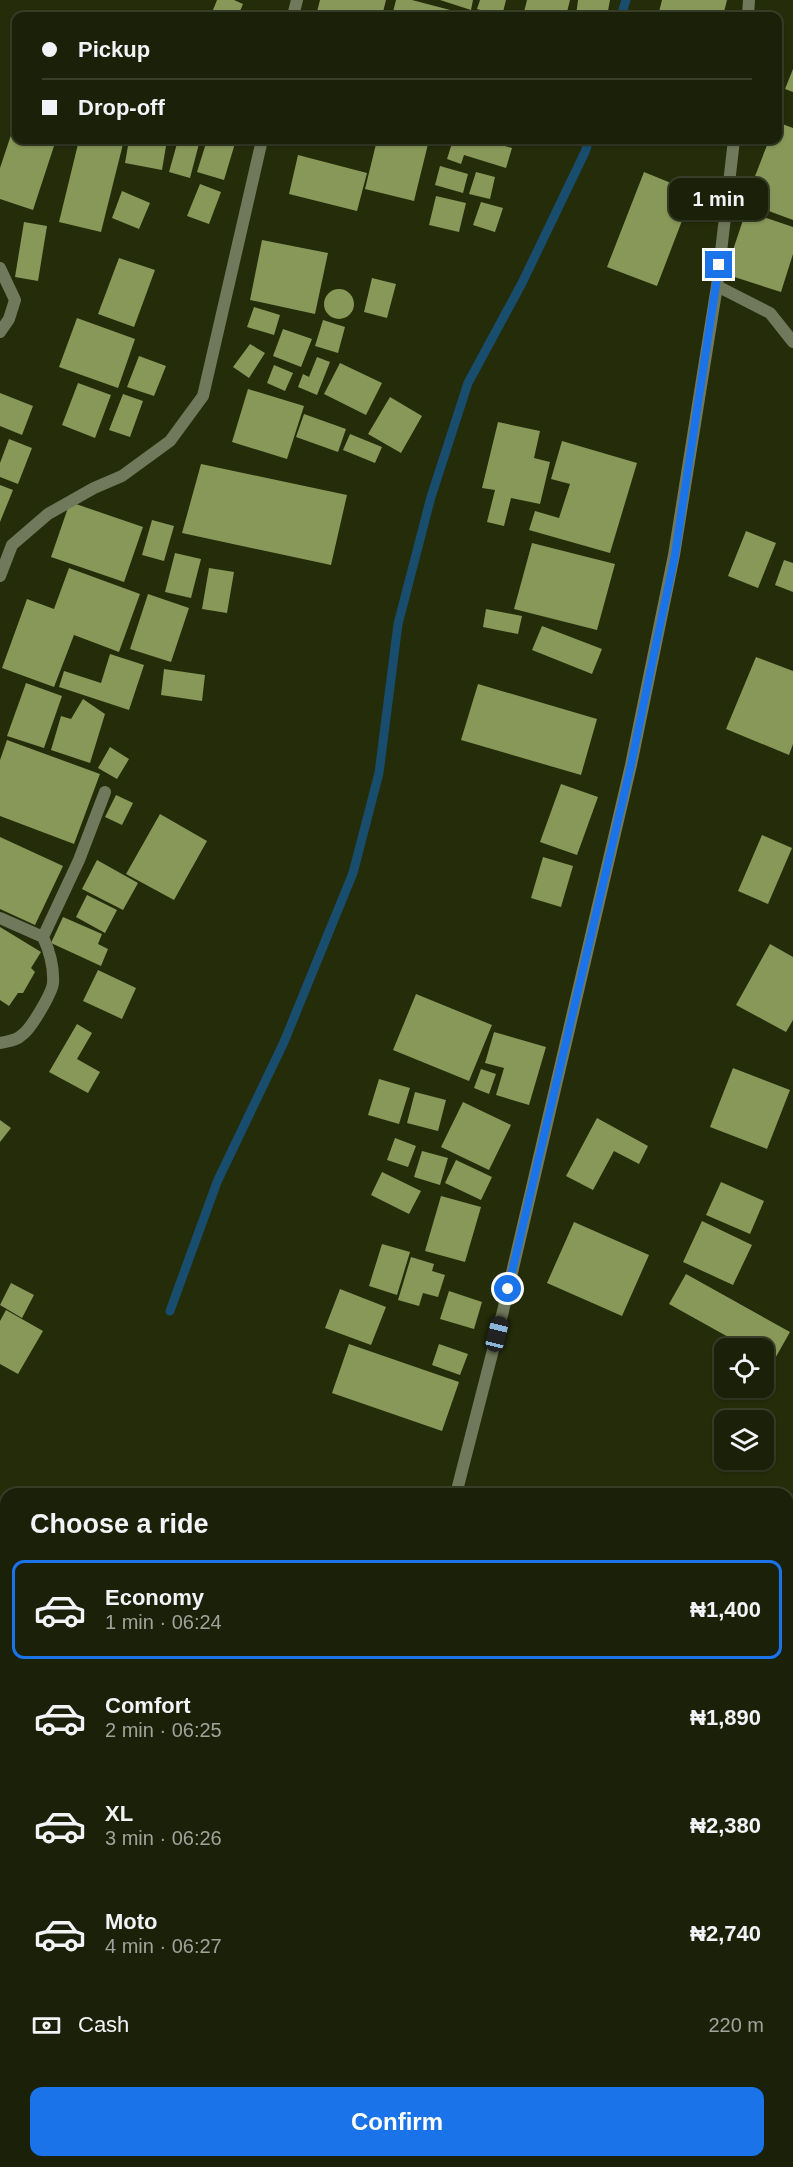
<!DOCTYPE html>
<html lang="en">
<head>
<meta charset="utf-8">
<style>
	:root { --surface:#1b2108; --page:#242912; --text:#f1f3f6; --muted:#a0a39c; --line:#393e29; --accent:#1a73e8 }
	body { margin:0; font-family:Helvetica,sans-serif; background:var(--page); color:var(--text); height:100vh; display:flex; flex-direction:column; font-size:22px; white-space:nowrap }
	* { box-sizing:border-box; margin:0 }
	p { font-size:20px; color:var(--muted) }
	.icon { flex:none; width:33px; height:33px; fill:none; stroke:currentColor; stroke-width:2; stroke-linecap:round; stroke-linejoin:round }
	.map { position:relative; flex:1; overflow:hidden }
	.drawer { position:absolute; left:0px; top:1488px; width:794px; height:680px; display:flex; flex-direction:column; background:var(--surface); border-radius:18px 18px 0 0; box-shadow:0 2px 4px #0004,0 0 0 2px var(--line) }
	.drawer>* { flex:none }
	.banner { position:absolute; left:12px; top:12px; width:770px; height:132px; border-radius:12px; box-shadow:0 2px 4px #0004,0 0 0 2px var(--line); display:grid; align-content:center; height:132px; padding:0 30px; background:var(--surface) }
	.tools { position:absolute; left:714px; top:1338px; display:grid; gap:12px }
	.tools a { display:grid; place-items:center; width:60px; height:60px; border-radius:12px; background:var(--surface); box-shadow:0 2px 4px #0004,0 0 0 2px var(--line); font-size:30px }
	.end { position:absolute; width:27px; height:27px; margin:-14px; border:8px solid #1a73e8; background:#fff; box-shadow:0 0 0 3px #fff }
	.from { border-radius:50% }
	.bubble { position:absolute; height:42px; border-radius:12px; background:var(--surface); box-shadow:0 2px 4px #0004,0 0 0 2px var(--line); font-size:20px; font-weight:700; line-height:42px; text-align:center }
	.car { position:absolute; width:18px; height:36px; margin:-18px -9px; border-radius:8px; box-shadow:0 0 4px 2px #0007; background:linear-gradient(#222 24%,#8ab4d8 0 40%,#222 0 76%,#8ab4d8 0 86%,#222 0) }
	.banner b { display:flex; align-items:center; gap:21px; height:57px; font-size:22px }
	.banner b+b { border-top:2px solid var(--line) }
	.banner i { width:15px; height:15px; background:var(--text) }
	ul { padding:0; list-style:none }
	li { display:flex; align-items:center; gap:18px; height:99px; margin:0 12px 9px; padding:0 18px; border:3px solid transparent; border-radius:12px }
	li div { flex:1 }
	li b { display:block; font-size:22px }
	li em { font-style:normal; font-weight:700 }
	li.current { border-color:var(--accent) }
	li>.icon { width:54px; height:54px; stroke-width:1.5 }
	h2 { padding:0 30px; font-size:27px; line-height:72px }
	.pay { display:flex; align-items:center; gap:15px; height:66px; padding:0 30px; font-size:22px }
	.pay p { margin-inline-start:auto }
	.cta { display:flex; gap:12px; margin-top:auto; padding:12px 30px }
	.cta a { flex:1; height:69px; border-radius:12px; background:var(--accent); color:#fff; font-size:24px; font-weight:700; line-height:69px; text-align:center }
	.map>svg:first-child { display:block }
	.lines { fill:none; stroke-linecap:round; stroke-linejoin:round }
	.stream { stroke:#194d6e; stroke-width:9 }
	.building { fill:#889858 }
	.street { stroke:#71795c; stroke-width:12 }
	.route { stroke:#1a73e8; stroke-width:8 }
</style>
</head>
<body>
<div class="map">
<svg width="793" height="2167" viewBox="0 0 793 2167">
	<rect width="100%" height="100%" fill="#242c0a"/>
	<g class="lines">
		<path class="stream" d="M621,16L626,0
			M170,1311L217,1182L284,1042L353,873L379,773L398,624L431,497L468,383L522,283L585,152L589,140"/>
	</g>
	<path class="building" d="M217,0H234L243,4L238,16H215L211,15Z
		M320,0H386L382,16H316Z
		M396,0H412L473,16H392Z
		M440,0H473L471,10Z
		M480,0H506L502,16L477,9Z
		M527,0H570L566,16H523Z
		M578,0H610L607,16H576Z
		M662,0H727L723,16H658Z
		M793,69V92L785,89Z
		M777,122L793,128V220L745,202L769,140H777Z
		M12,132L16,134V140H33L54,146L33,210L0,199V168Z
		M79,140H124L101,232L59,222Z
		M129,140H167L162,170L125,163Z
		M178,140H200L190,178L169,172Z
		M207,140H236L224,180L197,172Z
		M377,140H429L414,201L365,189Z
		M453,140H484L512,148L506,168L464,155L461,164L447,159Z
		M298,155L367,173L357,211L289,194Z
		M440,166L468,174L463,193L435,185Z
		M476,172L495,177L490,199L469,194Z
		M644,172L693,192L657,286L607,267Z
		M200,184L221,192L209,224L187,216Z
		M122,191L150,203L139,229L112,218Z
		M436,196L466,203L459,232L429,225Z
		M481,202L503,208L495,232L473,225Z
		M746,211L793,227V254L781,292L725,274Z
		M24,222L47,226L38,281L15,277Z
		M262,240L328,253L315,314L250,300Z
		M119,258L155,270L134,327L98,314Z
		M372,278L396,284L387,318L364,312Z
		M324 304a15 15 0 1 1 30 0a15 15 0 1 1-30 0Z
		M254,307L280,315L274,335L247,327Z
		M77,318L135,339L118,388L59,367Z
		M323,320L345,327L338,353L315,346Z
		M283,329L312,339L301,367L273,356Z
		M250,344L265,353L249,378L233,367Z
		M139,356L166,366L154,396L127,387Z
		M317,357L330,362L317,395L298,387L303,374L309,377Z
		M340,363L382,383L366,415L324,394Z
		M274,365L293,373L285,391L267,383Z
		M78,383L111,395L95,438L62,425Z
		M248,389L304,406L287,459L232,442Z
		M0,393L33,406L22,435L0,426Z
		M123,394L143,401L130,437L109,430Z
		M390,397L422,416L401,453L368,434Z
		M304,414L346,429L338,452L296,437Z
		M498,422L540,431L534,458L550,462L540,504L511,498L504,526L487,522L495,490L482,488Z
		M350,434L382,447L375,463L343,450Z
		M9,439L32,448L18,484L0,477V463Z
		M562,441L637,463L610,553L529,530L535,511L559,518L570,484L551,479Z
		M201,464L347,495L331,565L182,533Z
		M0,485L13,490L0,522Z
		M70,502L143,527L124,582L51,557Z
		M152,520L174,526L164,561L142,555Z
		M746,531L776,543L758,588L728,576Z
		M532,543L615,564L597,630L514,609Z
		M175,553L201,559L191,598L165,592Z
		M784,560L793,563V592L775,585Z
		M69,568L140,594L119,652L74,635L54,687L2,668L27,599L54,609Z
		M209,568L234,572L227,613L202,609Z
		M148,594L189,608L171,662L130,649Z
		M486,609L522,616L518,634L483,627Z
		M542,626L602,649L592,674L532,650Z
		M110,654L144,665L129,710L59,687L64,671L101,683Z
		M756,657L793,671V744L789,755L726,729Z
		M164,669L205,675L202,701L161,695Z
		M26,683L62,696L44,748L7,736Z
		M478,684L597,719L581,775L461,740Z
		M83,699L105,714L90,763L51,750L61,716L71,719Z
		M7,740L100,774L74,844L0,816V760Z
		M110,747L129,759L117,779L98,768Z
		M561,784L598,797L577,855L540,842Z
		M116,795L133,803L122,825L105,817Z
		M160,814L207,841L174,900L126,874Z
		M762,835L792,848L768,904L738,891Z
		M0,837L63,866L35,925L0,909Z
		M543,857L573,866L561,907L531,898Z
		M97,860L138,883L123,910L82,889Z
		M87,895L117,910L105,933L76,917Z
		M63,917L102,934L98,944L108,949L101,966L51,943Z
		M0,927L41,952L31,968L35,972L23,993H18L9,1006L0,1000Z
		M770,944L793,957V1020L786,1032L736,1005Z
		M98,970L136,988L122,1019L83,1001Z
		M416,994L492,1025L469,1081L393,1050Z
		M77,1024L92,1033L77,1059L100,1072L88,1093L49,1072Z
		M494,1032L546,1047L529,1105L496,1095L504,1068L485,1063Z
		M733,1068L790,1090L767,1149L710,1127Z
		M481,1069L496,1074L489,1094L474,1088Z
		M379,1079L410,1088L399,1124L368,1115Z
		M415,1092L446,1100L438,1131L407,1123Z
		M463,1102L511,1125L489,1170L441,1147Z
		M597,1118L648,1146L639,1164L614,1151L593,1190L566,1176Z
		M0,1120L11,1128L0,1142Z
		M395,1138L416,1146L408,1167L387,1160Z
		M422,1151L448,1158L440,1185L414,1177Z
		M456,1160L492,1177L481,1200L445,1183Z
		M382,1172L421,1191L409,1214L371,1195Z
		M721,1182L764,1201L750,1234L706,1215Z
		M441,1196L481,1207L465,1262L425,1251Z
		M702,1221L752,1245L733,1285L683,1262Z
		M574,1222L649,1255L622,1316L547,1283Z
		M382,1244L410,1252L397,1295L369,1286Z
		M411,1257L434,1264L432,1271L445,1275L438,1297L423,1293L419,1306L398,1300Z
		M686,1274L790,1332L773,1362L764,1357V1348H748L669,1304Z
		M11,1283L34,1295L22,1318L0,1305Z
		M340,1289L386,1307L371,1345L325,1328Z
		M449,1291L482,1302L474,1329L440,1319Z
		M6,1310L43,1331L18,1374L0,1364V1321Z
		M349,1344L459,1382L442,1431L332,1393Z
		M439,1344L468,1354L460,1375L432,1365Z
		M0,1583L6,1586V1739L0,1754Z
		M0,1904L6,1907V1941L0,1952Z
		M13,2162H66L75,2167H17L11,2164Z"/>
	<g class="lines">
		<path class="street" d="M293,16L297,0
			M748,16L749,0
			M0,268L15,300L9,319L0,332
			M717,286L770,313L793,342
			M0,576L12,545L48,514L94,488L122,476L170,441L203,396L262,140
			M0,918L43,937L79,860L105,792
			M0,1043C8,1041 16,1041 22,1035C31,1029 52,993 53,983C54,966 50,952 43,937
			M456,1494L503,1311L631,765L674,555L717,286L734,140
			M211,2167L214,2162"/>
	</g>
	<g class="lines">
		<path class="route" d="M508,1289L631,765L655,649L675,555L719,265"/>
	</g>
</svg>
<div class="tools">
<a><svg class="icon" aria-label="locate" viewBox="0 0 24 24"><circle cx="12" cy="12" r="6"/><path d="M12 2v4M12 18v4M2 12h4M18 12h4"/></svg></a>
<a><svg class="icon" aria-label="layers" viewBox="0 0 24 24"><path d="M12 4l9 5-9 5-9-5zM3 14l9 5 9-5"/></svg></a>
</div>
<i class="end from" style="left:508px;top:1289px"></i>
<i class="end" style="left:719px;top:265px"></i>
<div class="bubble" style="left:669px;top:178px;width:99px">1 min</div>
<i class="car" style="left:497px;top:1334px;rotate:14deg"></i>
<div class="banner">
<b><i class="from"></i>Pickup</b>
<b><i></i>Drop-off</b>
</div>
<section class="drawer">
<h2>Choose a ride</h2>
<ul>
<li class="current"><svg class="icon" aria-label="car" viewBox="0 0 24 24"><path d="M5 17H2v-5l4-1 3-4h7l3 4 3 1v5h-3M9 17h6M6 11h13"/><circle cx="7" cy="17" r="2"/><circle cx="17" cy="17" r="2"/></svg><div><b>Economy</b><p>1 min · 06:24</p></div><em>₦1,400</em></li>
<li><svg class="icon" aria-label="car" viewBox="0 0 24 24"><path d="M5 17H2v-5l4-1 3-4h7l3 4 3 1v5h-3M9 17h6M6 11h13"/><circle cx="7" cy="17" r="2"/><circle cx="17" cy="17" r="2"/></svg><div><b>Comfort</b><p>2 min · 06:25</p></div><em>₦1,890</em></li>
<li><svg class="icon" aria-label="car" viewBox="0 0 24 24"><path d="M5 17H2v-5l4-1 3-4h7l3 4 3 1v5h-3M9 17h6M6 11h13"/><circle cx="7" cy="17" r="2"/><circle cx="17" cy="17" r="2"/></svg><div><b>XL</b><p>3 min · 06:26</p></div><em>₦2,380</em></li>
<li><svg class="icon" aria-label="car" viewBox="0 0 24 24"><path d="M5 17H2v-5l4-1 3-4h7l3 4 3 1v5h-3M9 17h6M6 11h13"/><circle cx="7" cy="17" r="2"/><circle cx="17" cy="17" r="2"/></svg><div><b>Moto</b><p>4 min · 06:27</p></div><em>₦2,740</em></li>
</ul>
<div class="pay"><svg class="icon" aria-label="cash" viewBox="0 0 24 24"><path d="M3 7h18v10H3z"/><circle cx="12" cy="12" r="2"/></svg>Cash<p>220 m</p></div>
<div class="cta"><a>Confirm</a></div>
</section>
</div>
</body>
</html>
